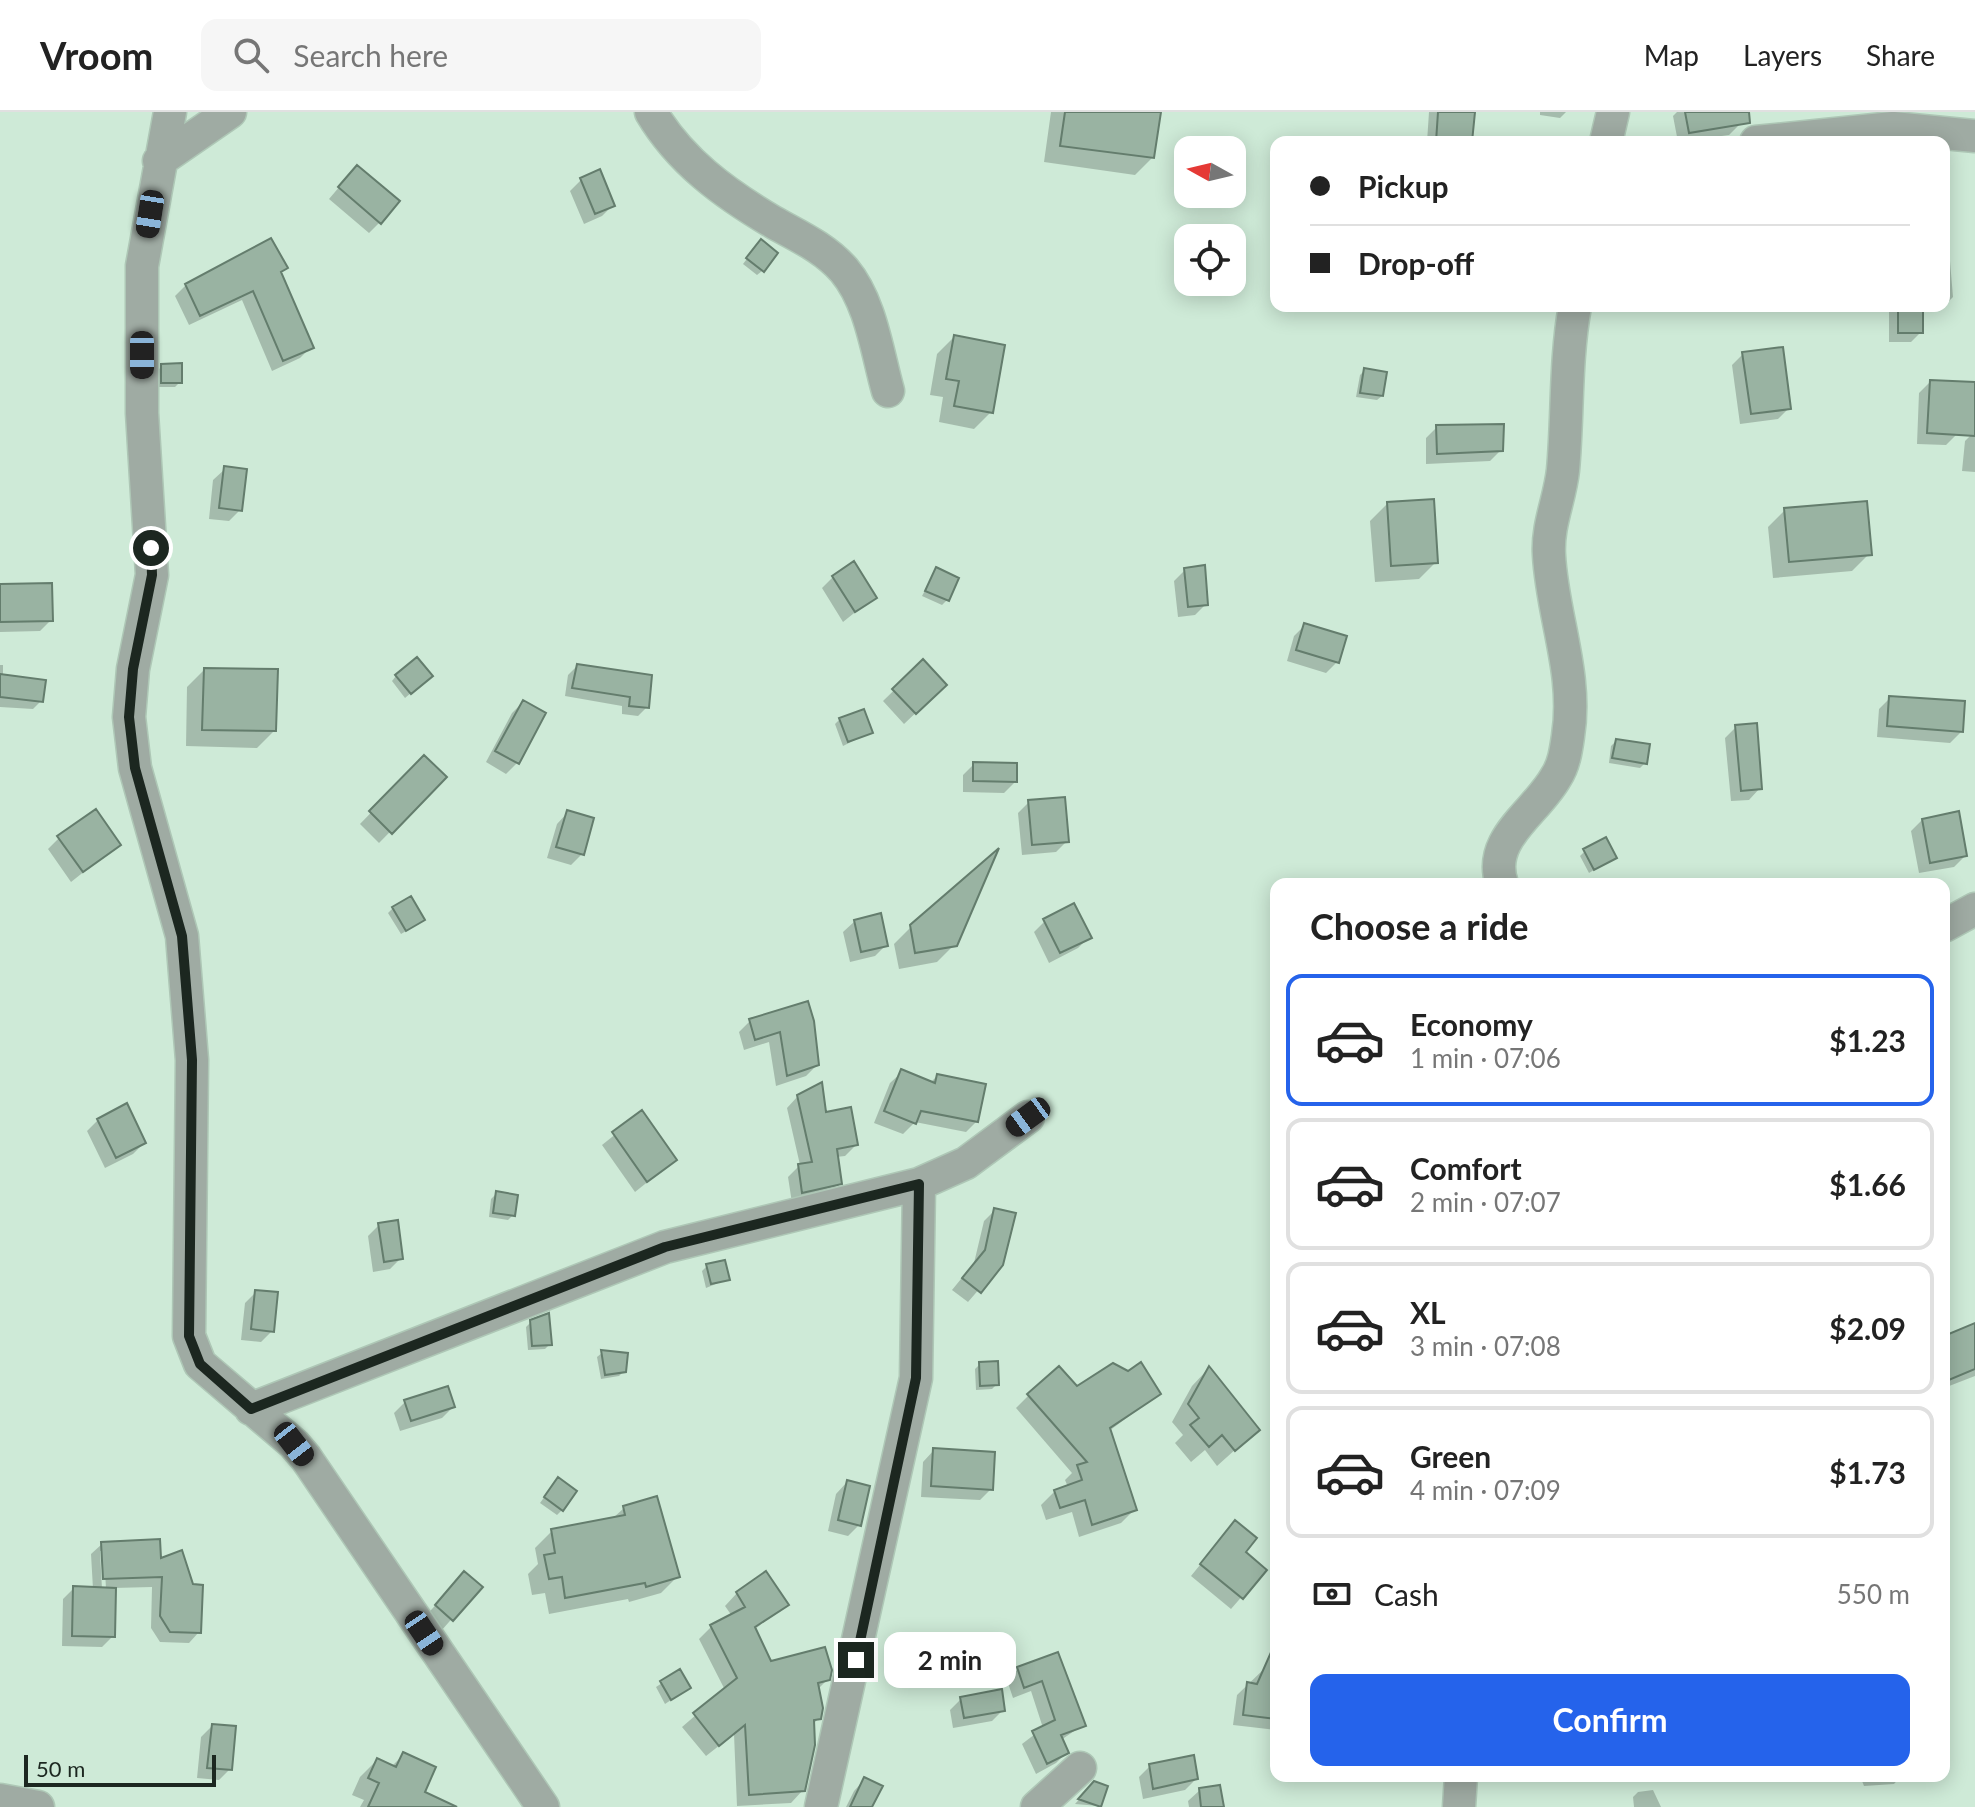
<!DOCTYPE html>
<html lang="en">
<head>
<meta charset="utf-8">
<style>
	:root { --surface:#fff; --page:#f6f6f6; --text:#222; --muted:#767676; --line:#e0e0e0; --accent:#2563eb }
	body { margin:0; font-family:Lato,sans-serif; background:var(--page); color:var(--text); height:100vh; display:flex; flex-direction:column; font-size:30px; white-space:nowrap }
	* { box-sizing:border-box; margin:0 }
	p { font-size:26px; color:var(--muted) }
	.icon { flex:none; width:44px; height:44px; fill:none; stroke:currentColor; stroke-width:2; stroke-linecap:round; stroke-linejoin:round }
	.map { position:relative; flex:1; overflow:hidden }
	.drawer { position:absolute; left:1270px; top:766px; width:680px; height:904px; display:flex; flex-direction:column; background:var(--surface); border-radius:16px; box-shadow:0 4px 20px #0003 }
	.drawer>* { flex:none }
	.banner { position:absolute; left:1270px; top:24px; width:680px; height:176px; border-radius:16px; box-shadow:0 4px 20px #0003; display:grid; align-content:center; height:176px; padding:0 40px; background:var(--surface) }
	.needle { width:52px; rotate:278deg }
	.tools { position:absolute; left:1174px; top:24px; display:grid; gap:16px }
	.tools a { display:grid; place-items:center; width:72px; height:72px; border-radius:16px; background:var(--surface); box-shadow:0 4px 20px #0003; font-size:40px }
	.scale { position:absolute; left:24px; bottom:20px; width:192px; box-sizing:border-box; padding-left:8px; border:4px solid #1c2720; border-top:0; font-size:22px; line-height:28px; white-space:nowrap; color:#1c2720; -webkit-text-stroke:6px #ceead7; paint-order:stroke }
	.end { position:absolute; width:36px; height:36px; margin:-18px; border:10px solid #1c2720; background:#fff; box-shadow:0 0 0 4px #fff }
	.from { border-radius:50% }
	.bubble { position:absolute; height:56px; border-radius:16px; background:var(--surface); box-shadow:0 4px 20px #0003; font-size:26px; font-weight:700; line-height:56px; text-align:center }
	.car { position:absolute; width:24px; height:48px; margin:-24px -12px; border-radius:10px; box-shadow:0 0 6px 2px #0007; background:linear-gradient(#222 24%,#8ab4d8 0 40%,#222 0 76%,#8ab4d8 0 86%,#222 0) }
	.banner b { display:flex; align-items:center; gap:28px; height:76px; font-size:30px }
	.banner b+b { border-top:2px solid var(--line) }
	.banner i { width:20px; height:20px; background:var(--text) }
	ul { padding:0; list-style:none }
	li { display:flex; align-items:center; gap:24px; height:132px; margin:0 16px 12px; padding:0 24px; border:4px solid var(--line); border-radius:16px }
	li div { flex:1 }
	li b { display:block; font-size:30px }
	li em { font-style:normal; font-weight:700 }
	li.selected { border-color:var(--accent) }
	li>.icon { width:72px; height:72px; stroke-width:1.5 }
	h2 { padding:0 40px; font-size:36px; line-height:96px }
	.pay { display:flex; align-items:center; gap:20px; height:88px; padding:0 40px; font-size:30px }
	.pay p { margin-inline-start:auto }
	.primary-button { display:flex; gap:16px; margin-top:auto; padding:16px 40px }
	.primary-button a { flex:1; height:92px; border-radius:16px; background:var(--accent); color:#fff; font-size:32px; font-weight:700; line-height:92px; text-align:center }
	header { display:flex; align-items:center; gap:48px; box-sizing:border-box; height:112px; padding:0 40px; background:var(--surface); border-bottom:2px solid var(--line) }
	header strong { font-size:38px }
	nav { display:flex; gap:44px; margin-inline-start:auto; font-size:28px }
	.search { width:560px; height:72px; background:var(--page); display:flex; align-items:center; gap:20px; box-sizing:border-box; padding:0 28px; border-radius:16px; color:var(--muted); font-size:30px }
	.map>svg:first-child { display:block }
	.shadow { fill:#0003; fill-rule:evenodd }
	.building { fill:#99b3a2; stroke:#647d6d; stroke-width:2 }
	.lines { fill:none; stroke-linecap:round; stroke-linejoin:round }
	.minor-casing { stroke:#aec7b6; stroke-width:35 }
	.minor { stroke:#9faba3; stroke-width:32 }
	.route { stroke:#1c2720; stroke-width:10 }
</style>
</head>
<body>
<header>
<strong>Vroom</strong>
<div class="search"><svg class="icon" aria-label="search" viewBox="0 0 24 24"><circle cx="10" cy="10" r="6"/><path d="M15 15l6 6"/></svg>Search here</div>
<nav><a>Map</a><a>Layers</a><a>Share</a></nav>
</header>
<div class="map">
<svg width="1975" height="1695" viewBox="0 0 1975 1695">
	<rect width="100%" height="100%" fill="#ceead7"/>
	<path class="shadow" d="M1051,0H1159L1152,46L1135,63L1044,50Z
		M1429,0H1472L1470,30H1427Z
		M1540,0H1566L1560,6L1540,3Z
		M1677,0H1738L1740,12L1729,23L1678,30L1673,4Z
		M1494,28H1537V30H1493Z
		M346,67L380,110L369,121L329,87Z
		M581,68L613,93L602,104L584,112L570,79Z
		M756,135L762,159L757,163L743,152Z
		M1944,149H1950L1953,185L1943,195L1921,197V220L1911,230H1889V194H1944Z
		M286,156L280,162L311,235L300,246L272,259L242,188L189,213L175,184L186,173Z
		M954,225L991,300L974,317L939,310L943,285L930,283L937,242Z
		M1743,242L1789,296L1778,307L1740,312L1732,253Z
		M162,254L180,270L175,275H157V259Z
		M1365,258L1382,284L1377,288L1356,285L1360,263Z
		M1930,270L1957,322L1946,333L1917,332L1919,281Z
		M1437,315L1501,338L1490,349L1426,352V326Z
		M1975,319V360L1962,359L1965,329Z
		M225,357L240,398L229,409L209,407L213,368Z
		M1387,392L1436,450L1419,467L1375,470L1370,409Z
		M1785,398L1869,442L1852,459L1773,466L1768,415Z
		M936,458L947,488L942,493L922,484Z
		M1185,458L1206,492L1195,503L1178,505L1174,469Z
		M833,465L874,485L843,510L822,476Z
		M0,474L51,508L40,519L0,520Z
		M1305,513L1337,550L1326,561L1287,549L1294,524Z
		M923,550L945,573L904,612L883,589Z
		M0,553H3V565L41,589L33,597L0,595Z
		M577,554L650,565L647,595L638,604L622,602V594L565,584L568,563Z
		M204,558L274,619L257,636L186,634L187,575Z
		M396,564L425,569L405,586L392,569Z
		M1890,586L1961,620L1950,631L1877,625L1879,597Z
		M523,590L517,651L506,662L486,650L512,601Z
		M840,607L871,620L843,634L835,612Z
		M1736,615L1760,676L1749,688L1731,689L1725,626Z
		M1616,629L1645,651L1640,656L1609,651L1611,634Z
		M424,646L444,665L379,731L360,712Z
		M974,652L1015,670L1004,681L963,680V663Z
		M1029,690L1067,729L1056,740L1022,743L1018,701Z
		M568,700L582,742L571,753L547,746L557,712Z
		M1922,708L1965,744L1954,755L1919,761L1911,719Z
		M59,726L119,732L71,770L48,737Z
		M1585,739L1615,745L1589,761L1580,744Z
		M393,796L418,812L401,822L388,801Z
		M855,809L886,833L875,844L850,850L843,820Z
		M1045,809L1089,825L1078,836L1049,851L1034,820Z
		M911,815L955,832L937,850L899,857L894,832Z
		M750,909L812,910L817,953L806,964L776,974L769,930L744,938L739,920Z
		M902,960L930,971L937,964L977,1009L966,1020L915,1010L903,1022L874,1011L890,971Z
		M798,984L825,1002L856,1033L845,1044L836,1045L840,1071L829,1082L792,1091L788,1065L800,1053L787,996Z
		M642,1001L675,1048L635,1080L602,1033Z
		M98,1008L144,1031L133,1042L105,1056L87,1019Z
		M1944,1012H1949L1944,1035Z
		M496,1082L513,1103L508,1108L489,1105L491,1087Z
		M995,1098L1001,1152L968,1190L952,1178L974,1151L984,1109Z
		M379,1113L401,1146L390,1157L373,1160L368,1124Z
		M707,1154L728,1167L706,1176L702,1159Z
		M256,1180L272,1219L261,1230L241,1228L245,1191Z
		M531,1210L550,1232L545,1237L528,1238L526,1215Z
		M1975,1217V1264L1944,1276V1229Z
		M602,1241L624,1259L619,1264L601,1267L597,1245Z
		M980,1252L997,1272L992,1277L976,1278L975,1257Z
		M1208,1257L1257,1318L1217,1354L1205,1338L1191,1350L1175,1331L1183,1323L1172,1310L1192,1274Z
		M1077,1277L1159,1282L1109,1319L1135,1397L1121,1411L1079,1425L1072,1400L1046,1408L1041,1393L1055,1379L1068,1375L1065,1368L1072,1361L1016,1296L1029,1283Z
		M405,1290L453,1295L442,1306L400,1319L394,1301Z
		M934,1338L991,1377L980,1388L921,1385L923,1350Z
		M847,1370L859,1413L848,1424L828,1419L836,1382Z
		M553,1373L562,1398L557,1403L540,1391Z
		M624,1396L678,1464L661,1481L629,1490L628,1487L549,1502L545,1481L532,1483L528,1462L538,1452L535,1436L552,1419L612,1407Z
		M1225,1422L1265,1458L1231,1497L1191,1464Z
		M102,1432L159,1448L199,1520L189,1531L160,1530L151,1516L152,1475L114,1476L113,1524L102,1535L62,1534L63,1487L74,1476L93,1477L91,1442ZM100,1439H104L106,1477H102Z
		M453,1473L480,1475L441,1519L425,1505Z
		M737,1481L786,1492L754,1518L770,1552L828,1567L818,1577L819,1606L812,1613L803,1678L791,1691L737,1694L734,1622L706,1644L682,1615L725,1578L699,1527L711,1515L732,1504L725,1494Z
		M1057,1542L1083,1613L1061,1628L1067,1640L1056,1651L1036,1662L1022,1632L1043,1616L1031,1579L1013,1586L1007,1568L1018,1557Z
		M1265,1556L1276,1558V1618L1233,1613L1237,1583Z
		M679,1560L689,1576L665,1592L656,1575Z
		M961,1587L1003,1598L992,1609L953,1616L950,1598Z
		M212,1614L230,1657L219,1668L197,1666L201,1625Z
		M404,1642L422,1681L436,1695H360L364,1688L352,1683L360,1665L377,1648L391,1655Z
		M1150,1654L1196,1667L1185,1678L1143,1687L1139,1665Z
		M1860,1664H1901L1894,1672L1864,1674Z
		M864,1668L870,1695H846L854,1679Z
		M1094,1671L1099,1694L1075,1692Z
		M1200,1678L1222,1695H1189L1188,1689Z
		M1653,1678L1661,1695H1634L1633,1685L1638,1680Z"/>
	<path class="building" d="M1065,0H1161L1154,46L1060,34Z
		M1438,0H1475L1472,30H1436Z
		M1685,0H1749L1750,11L1689,21Z
		M357,53L400,89L381,112L338,75Z
		M600,57L615,94L595,102L580,66Z
		M271,126L288,156L281,160L314,236L283,249L253,179L200,204L185,172Z
		M761,127L778,141L764,160L746,146Z
		M1898,198H1923V221H1898Z
		M954,223L1005,233L993,301L954,294L959,269L946,267Z
		M1783,235L1791,297L1751,302L1742,240Z
		M182,251V271H161V252Z
		M1364,256L1387,260L1383,284L1360,281Z
		M1930,268L1975,270V324L1927,321Z
		M1504,312L1503,339L1437,342L1436,313Z
		M224,354L247,357L242,399L219,396Z
		M1434,387L1438,451L1391,454L1387,390Z
		M1867,389L1872,443L1789,450L1784,396Z
		M854,449L877,486L855,500L832,464Z
		M1205,453L1208,493L1188,495L1184,456Z
		M936,455L959,466L949,489L925,479Z
		M52,471L53,509L0,510V472Z
		M1304,511L1347,524L1339,551L1296,538Z
		M417,545L433,564L411,582L395,563Z
		M923,547L947,573L916,602L892,577Z
		M577,552L652,563L649,596L629,594L630,585L572,576Z
		M204,556L278,557L276,619L202,618Z
		M0,562L46,568L43,590L0,585Z
		M1889,584L1965,589L1963,620L1887,614Z
		M523,588L546,601L519,652L495,639Z
		M864,597L873,621L848,630L839,606Z
		M1757,611L1762,677L1741,679L1735,613Z
		M1616,627L1650,632L1647,652L1612,646Z
		M424,643L447,665L392,722L369,699Z
		M973,650L1017,651V670L973,669Z
		M1065,685L1069,730L1032,733L1028,688Z
		M96,697L121,733L83,760L57,724Z
		M567,698L594,706L584,743L556,735Z
		M1959,699L1967,744L1930,751L1922,707Z
		M1606,725L1617,746L1594,758L1583,737Z
		M999,736L957,834L915,841L910,813Z
		M411,784L425,808L406,819L392,795Z
		M1074,791L1092,826L1060,841L1043,807Z
		M881,801L888,834L861,840L854,808Z
		M808,889L814,909L819,953L787,964L780,920L755,928L749,907Z
		M901,957L935,971L937,962L986,972L978,1010L921,999L916,1012L884,999Z
		M822,970L826,1000L851,995L858,1033L837,1037L842,1072L802,1081L798,1052L812,1050L797,983Z
		M127,991L146,1031L116,1046L97,1007Z
		M642,998L677,1048L647,1070L612,1020Z
		M496,1079L518,1083L515,1104L493,1101Z
		M994,1096L1016,1101L1003,1153L981,1181L962,1166L985,1138Z
		M398,1108L403,1147L384,1150L378,1111Z
		M725,1148L730,1168L711,1172L706,1152Z
		M255,1178L278,1180L274,1220L251,1217Z
		M549,1201L552,1233L532,1234L530,1208Z
		M1975,1211V1257L1944,1270V1224Z
		M601,1238L628,1241L626,1260L605,1263Z
		M998,1249L999,1273L980,1274L979,1250Z
		M1141,1250L1161,1282L1110,1316L1137,1398L1092,1413L1085,1388L1060,1396L1054,1378L1082,1368L1077,1353L1087,1350L1027,1282L1059,1254L1077,1274L1113,1251L1128,1259Z
		M1209,1254L1260,1318L1235,1339L1222,1323L1209,1335L1190,1313L1199,1306L1188,1292Z
		M448,1274L455,1295L411,1309L404,1288Z
		M933,1336L995,1340L993,1378L931,1374Z
		M558,1365L577,1379L563,1399L544,1385Z
		M847,1368L870,1374L861,1414L838,1408Z
		M657,1384L680,1465L646,1475L645,1471L565,1486L562,1465L549,1467L544,1443L555,1441L551,1417L625,1403L623,1394Z
		M1235,1408L1257,1426L1246,1440L1267,1458L1243,1487L1200,1452Z
		M160,1427L161,1446L182,1438L193,1472L203,1473L201,1521L170,1520L160,1504L162,1465L103,1467L101,1430Z
		M464,1459L483,1475L453,1509L435,1493Z
		M766,1459L789,1493L755,1515L771,1549L825,1535L832,1558L830,1568L818,1571L823,1596L821,1607L814,1608L815,1633L805,1679L749,1683L745,1613L719,1634L693,1601L737,1566L710,1513L745,1495L736,1480Z
		M73,1474L116,1476L115,1525L72,1524Z
		M1276,1529V1607L1243,1603L1247,1570L1257,1572Z
		M1058,1540L1086,1614L1061,1623L1069,1641L1047,1652L1032,1619L1055,1608L1042,1569L1024,1576L1017,1555Z
		M680,1557L691,1576L671,1588L660,1569Z
		M1002,1577L1005,1599L964,1606L960,1585Z
		M212,1612L236,1614L232,1658L207,1656Z
		M403,1640L436,1655L425,1680L457,1695H368L379,1671L368,1666L377,1646L396,1655Z
		M1194,1643L1198,1667L1153,1677L1149,1652Z
		M864,1665L883,1674L872,1695H850Z
		M1094,1669L1108,1674L1101,1695L1078,1687Z
		M1220,1673L1224,1695H1201L1199,1676Z"/>
	<g class="lines">
		<g class="minor-casing">
			<path id="minor" d="M170,0L142,154V301L152,463L133,557L129,605L135,656L182,824L192,948L189,1224L200,1252L294,1332L306,1346L543,1695
				M651,0C680,49 724,81 773,110C798,124 825,136 844,158C871,190 877,240 888,279
				M1606,30L1613,0
				M1756,30L1893,16L1975,24
				M159,49L230,0
				M1502,772C1486,727 1536,701 1556,665C1564,653 1566,638 1568,624C1578,562 1552,503 1549,443C1547,413 1560,387 1563,358C1568,303 1565,249 1575,194
				M1944,814L1975,797
				M251,1297L665,1135L919,1072L966,1051L1028,1005
				M0,1688L38,1695
				M821,1695L916,1266L919,1072
				M1037,1695L1080,1656
				M1459,1695L1461,1664"/>
		</g>
		<use href="#minor" class="minor"/>
	</g>
	<g class="lines">
		<path class="route" d="M151,436L152,463L133,557L129,605L135,656L182,824L192,948L189,1224L200,1252L251,1297L665,1135L919,1072L916,1266L856,1548"/>
	</g>
</svg>
<div class="tools">
<a><svg class="needle" viewBox="-14 -14 28 28"><path d="M0-13l5 13h-10z" fill="#e53935"/><path d="M0 13l5-13h-10z" fill="#767676"/></svg></a>
<a><svg class="icon" aria-label="locate" viewBox="0 0 24 24"><circle cx="12" cy="12" r="6"/><path d="M12 2v4M12 18v4M2 12h4M18 12h4"/></svg></a>
</div>
<div class="scale">50 m</div>
<i class="end from" style="left:151px;top:436px"></i>
<i class="end" style="left:856px;top:1548px"></i>
<div class="bubble" style="left:884px;top:1520px;width:132px">2 min</div>
<i class="car" style="left:150px;top:102px;rotate:189deg"></i>
<i class="car" style="left:142px;top:243px;rotate:180deg"></i>
<i class="car" style="left:1028px;top:1005px;rotate:234deg"></i>
<i class="car" style="left:294px;top:1332px;rotate:142deg"></i>
<i class="car" style="left:424px;top:1521px;rotate:146deg"></i>
<div class="banner">
<b><i class="from"></i>Pickup</b>
<b><i></i>Drop-off</b>
</div>
<section class="drawer">
<h2>Choose a ride</h2>
<ul>
<li class="selected"><svg class="icon" aria-label="car" viewBox="0 0 24 24"><path d="M5 17H2v-5l4-1 3-4h7l3 4 3 1v5h-3M9 17h6M6 11h13"/><circle cx="7" cy="17" r="2"/><circle cx="17" cy="17" r="2"/></svg><div><b>Economy</b><p>1 min · 07:06</p></div><em>$1.23</em></li>
<li><svg class="icon" aria-label="car" viewBox="0 0 24 24"><path d="M5 17H2v-5l4-1 3-4h7l3 4 3 1v5h-3M9 17h6M6 11h13"/><circle cx="7" cy="17" r="2"/><circle cx="17" cy="17" r="2"/></svg><div><b>Comfort</b><p>2 min · 07:07</p></div><em>$1.66</em></li>
<li><svg class="icon" aria-label="car" viewBox="0 0 24 24"><path d="M5 17H2v-5l4-1 3-4h7l3 4 3 1v5h-3M9 17h6M6 11h13"/><circle cx="7" cy="17" r="2"/><circle cx="17" cy="17" r="2"/></svg><div><b>XL</b><p>3 min · 07:08</p></div><em>$2.09</em></li>
<li><svg class="icon" aria-label="car" viewBox="0 0 24 24"><path d="M5 17H2v-5l4-1 3-4h7l3 4 3 1v5h-3M9 17h6M6 11h13"/><circle cx="7" cy="17" r="2"/><circle cx="17" cy="17" r="2"/></svg><div><b>Green</b><p>4 min · 07:09</p></div><em>$1.73</em></li>
</ul>
<div class="pay"><svg class="icon" aria-label="cash" viewBox="0 0 24 24"><path d="M3 7h18v10H3z"/><circle cx="12" cy="12" r="2"/></svg>Cash<p>550 m</p></div>
<div class="primary-button"><a>Confirm</a></div>
</section>
</div>
</body>
</html>
